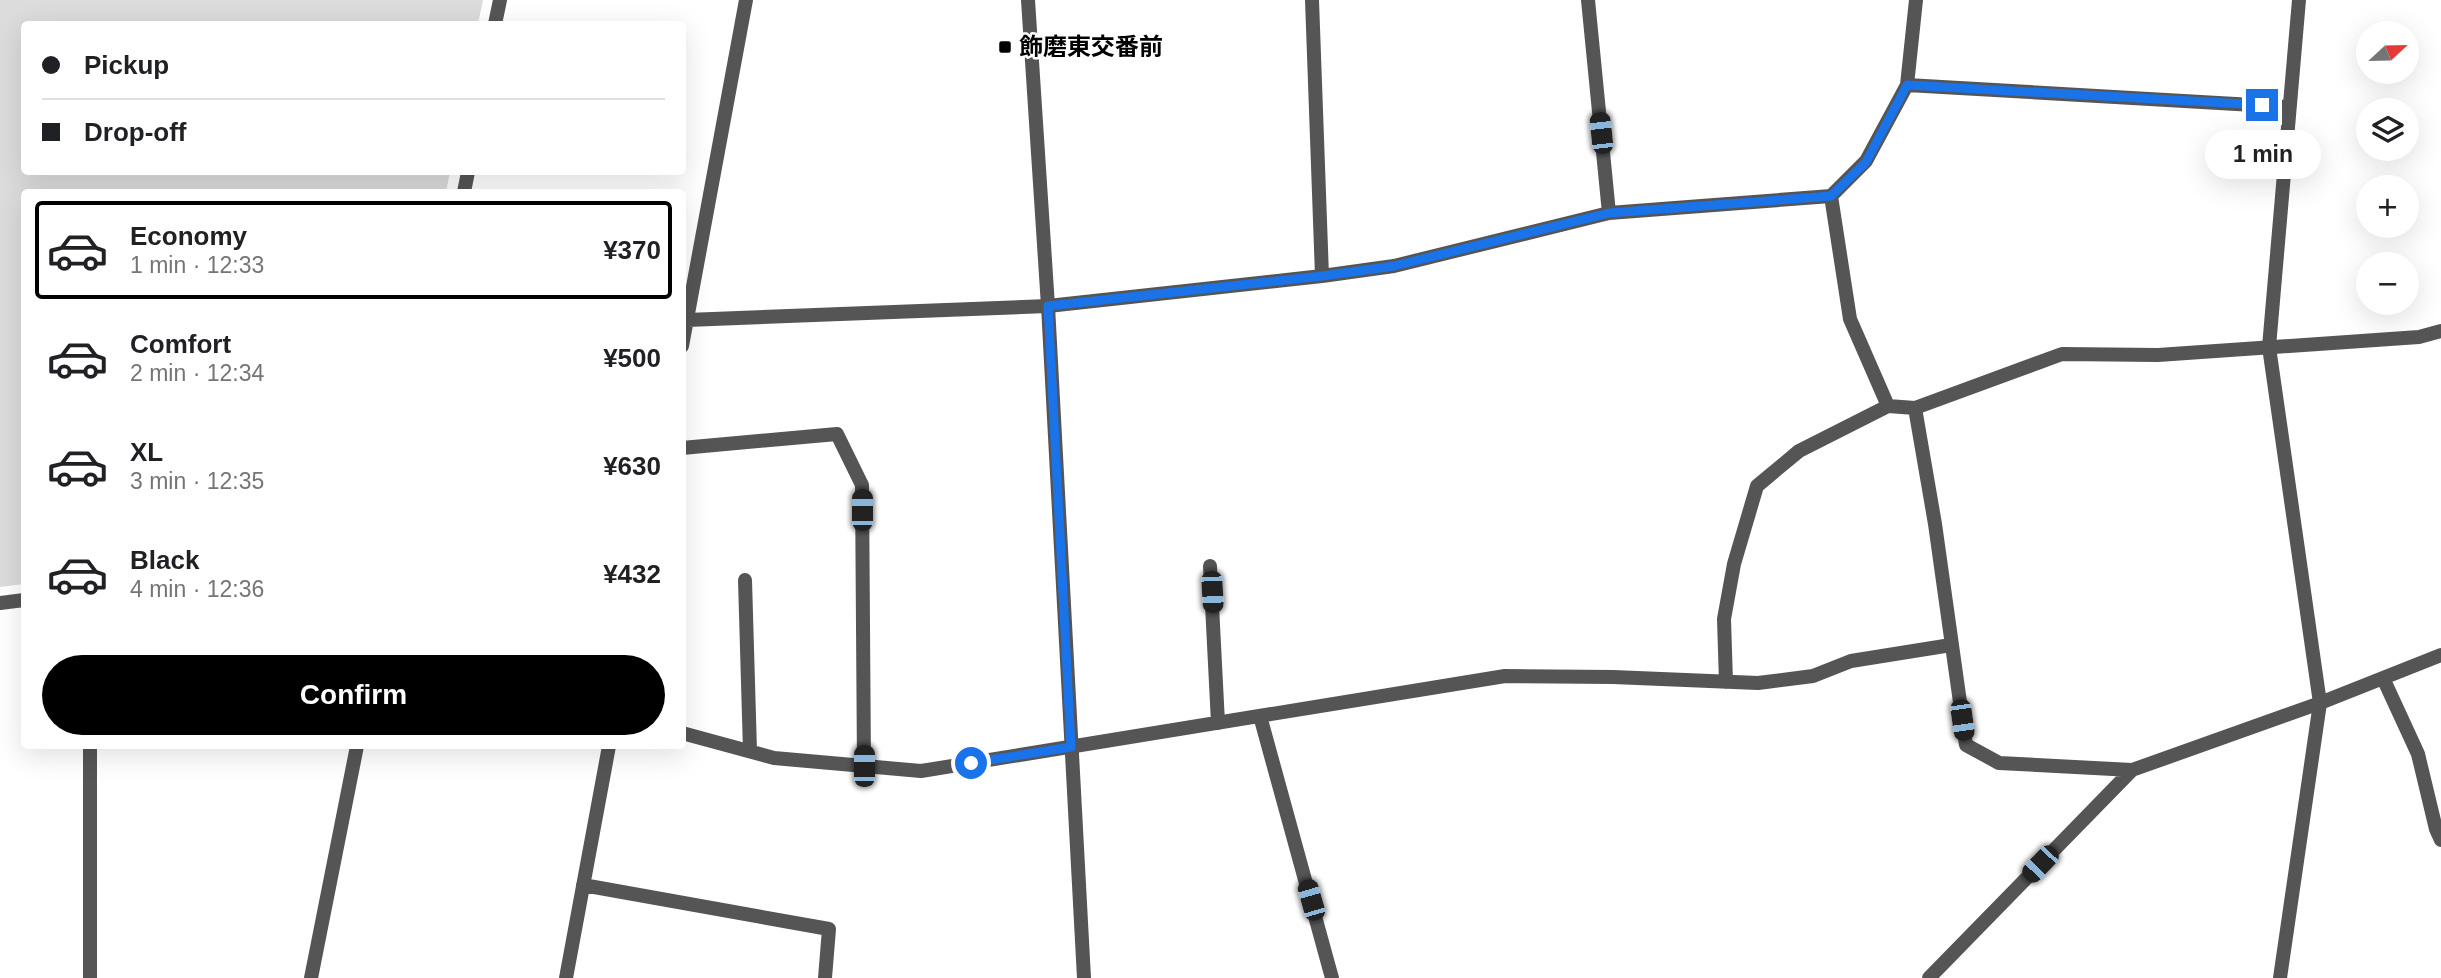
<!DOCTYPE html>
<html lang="en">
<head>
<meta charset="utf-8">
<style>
	:root { --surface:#fff; --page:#f2f2f2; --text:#202124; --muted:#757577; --line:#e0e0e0; --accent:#000 }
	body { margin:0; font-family:Helvetica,"Noto Sans JP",sans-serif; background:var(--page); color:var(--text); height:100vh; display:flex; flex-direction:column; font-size:26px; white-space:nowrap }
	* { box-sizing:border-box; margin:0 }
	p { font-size:23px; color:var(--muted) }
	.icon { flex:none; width:38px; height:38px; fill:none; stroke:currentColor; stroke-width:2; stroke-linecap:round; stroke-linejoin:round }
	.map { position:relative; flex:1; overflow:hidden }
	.drawer { position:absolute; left:21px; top:189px; width:665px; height:560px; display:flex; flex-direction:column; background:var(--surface); border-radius:7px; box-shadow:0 7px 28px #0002 }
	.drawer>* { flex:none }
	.hud { position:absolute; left:21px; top:21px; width:665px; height:154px; border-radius:7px; box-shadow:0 7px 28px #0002; display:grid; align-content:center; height:154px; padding:0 21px; background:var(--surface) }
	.needle { width:46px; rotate:68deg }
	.tools { position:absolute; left:2356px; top:21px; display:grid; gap:14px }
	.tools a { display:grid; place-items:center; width:63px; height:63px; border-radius:50%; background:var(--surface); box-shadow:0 7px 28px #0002; font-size:35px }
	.end { position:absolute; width:32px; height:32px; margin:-16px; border:9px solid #1a73e8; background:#fff; box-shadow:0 0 0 4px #fff }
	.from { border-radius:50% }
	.bubble { position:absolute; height:49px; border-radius:24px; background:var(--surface); box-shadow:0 7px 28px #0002; font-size:23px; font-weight:600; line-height:49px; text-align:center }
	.car { position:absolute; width:21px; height:42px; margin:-21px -10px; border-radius:9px; box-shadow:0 0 5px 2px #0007; background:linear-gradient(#222 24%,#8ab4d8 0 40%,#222 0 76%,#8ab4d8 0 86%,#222 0) }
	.hud b { display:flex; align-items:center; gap:24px; height:66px; font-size:26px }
	.hud b+b { border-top:2px solid var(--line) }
	.hud i { width:18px; height:18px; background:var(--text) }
	ul { padding:12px 0 0; list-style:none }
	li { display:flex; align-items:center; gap:21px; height:98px; margin:0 14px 10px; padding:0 7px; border:4px solid transparent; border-radius:7px }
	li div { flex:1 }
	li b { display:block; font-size:26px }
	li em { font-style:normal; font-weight:600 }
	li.selected { border-color:var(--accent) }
	li>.icon { width:63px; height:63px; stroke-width:1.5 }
	.primary-button { display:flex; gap:14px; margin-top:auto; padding:14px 21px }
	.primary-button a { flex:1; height:80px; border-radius:42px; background:var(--accent); color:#fff; font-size:28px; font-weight:600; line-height:80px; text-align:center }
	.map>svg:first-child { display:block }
	.park { fill:#dcdcdc }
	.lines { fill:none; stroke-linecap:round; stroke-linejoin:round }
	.minor { stroke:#555; stroke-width:14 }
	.tertiary { stroke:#555; stroke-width:14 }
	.route { stroke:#1a73e8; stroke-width:9 }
	.poi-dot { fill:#000; stroke:#fff; stroke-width:2.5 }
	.labels { text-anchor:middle; stroke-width:5; stroke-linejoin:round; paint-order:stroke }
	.poi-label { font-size:24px; font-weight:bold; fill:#000; stroke:#fff; text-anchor:start }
</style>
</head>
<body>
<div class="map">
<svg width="2441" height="978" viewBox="0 0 2441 978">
	<rect width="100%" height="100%" fill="#fff"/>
	<path class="park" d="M0,0H483L478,24H24V172H450L446,192H24V584L0,587Z"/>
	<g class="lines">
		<path class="minor" d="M1312,0L1322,276
			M1588,0L1609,213
			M495,24L500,0
			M1907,85L2289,107
			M464,192L468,172
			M1831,196L1850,319L1888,406L1915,408L1935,524L1966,745L1999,763L2132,770
			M687,320L1048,306L1322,276L1394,266L1609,213L1831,196L1866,161L1907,85L1916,0
			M682,346L746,0
			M1915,408L2062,354L2158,355L2419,337L2441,331
			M682,448L837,434L862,485L864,766
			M1210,566L1218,723
			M745,580L750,751
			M0,603L24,600
			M2383,678L2418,754L2436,829L2441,840
			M1726,682L1724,619L1734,564L1757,486L1799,451L1888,406
			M1260,716L1332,978
			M682,733L774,758L921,771L1505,676L1613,677L1758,683L1813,676L1851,661L1951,645
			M583,885L829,929L825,978
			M90,978V746
			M311,978L357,746
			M566,978L609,746
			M1929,978L2132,770L2320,703L2441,655"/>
		<path class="tertiary" d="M1028,0L1048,306L1084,978
			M2280,978L2320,703L2269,347L2299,0"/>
	</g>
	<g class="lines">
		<path class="route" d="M971,763L1071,747L1048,306L1322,276L1394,266L1609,213L1831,196L1866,162L1907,85L2262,105"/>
	</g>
	<rect class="poi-dot" x="998" y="40" width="14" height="14" rx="3.5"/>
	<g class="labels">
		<g class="poi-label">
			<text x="1019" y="55">飾磨東交番前</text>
		</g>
	</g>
</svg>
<div class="tools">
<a><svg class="needle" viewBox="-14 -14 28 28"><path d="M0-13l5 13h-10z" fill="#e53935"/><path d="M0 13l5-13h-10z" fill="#757577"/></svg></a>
<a><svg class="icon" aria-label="layers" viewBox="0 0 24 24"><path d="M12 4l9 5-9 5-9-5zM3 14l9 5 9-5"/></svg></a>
<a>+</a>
<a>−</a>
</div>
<i class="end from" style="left:971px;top:763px"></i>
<i class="end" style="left:2262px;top:105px"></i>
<div class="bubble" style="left:2205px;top:130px;width:116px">1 min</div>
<i class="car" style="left:1601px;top:133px;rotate:354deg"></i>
<i class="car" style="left:862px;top:510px;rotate:0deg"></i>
<i class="car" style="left:1212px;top:592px;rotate:177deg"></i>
<i class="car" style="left:1962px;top:720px;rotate:172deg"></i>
<i class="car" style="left:864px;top:766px;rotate:0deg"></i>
<i class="car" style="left:2040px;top:864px;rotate:224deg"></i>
<i class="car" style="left:1311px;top:900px;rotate:344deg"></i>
<div class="hud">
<b><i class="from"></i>Pickup</b>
<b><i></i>Drop-off</b>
</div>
<section class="drawer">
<ul>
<li class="selected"><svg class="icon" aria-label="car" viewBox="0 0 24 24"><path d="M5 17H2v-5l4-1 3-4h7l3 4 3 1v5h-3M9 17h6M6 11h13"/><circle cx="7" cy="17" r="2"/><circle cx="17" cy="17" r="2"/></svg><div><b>Economy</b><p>1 min · 12:33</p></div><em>¥370</em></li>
<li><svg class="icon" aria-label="car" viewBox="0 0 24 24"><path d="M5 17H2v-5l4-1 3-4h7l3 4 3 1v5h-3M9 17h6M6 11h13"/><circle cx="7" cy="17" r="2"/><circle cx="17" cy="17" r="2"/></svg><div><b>Comfort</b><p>2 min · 12:34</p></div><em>¥500</em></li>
<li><svg class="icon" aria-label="car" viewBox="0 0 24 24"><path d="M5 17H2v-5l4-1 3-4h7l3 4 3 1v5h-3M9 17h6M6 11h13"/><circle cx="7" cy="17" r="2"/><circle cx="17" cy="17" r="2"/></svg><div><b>XL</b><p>3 min · 12:35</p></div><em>¥630</em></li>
<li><svg class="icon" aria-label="car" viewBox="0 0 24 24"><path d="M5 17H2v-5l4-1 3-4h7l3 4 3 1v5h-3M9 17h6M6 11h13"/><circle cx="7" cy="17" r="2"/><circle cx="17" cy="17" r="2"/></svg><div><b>Black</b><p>4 min · 12:36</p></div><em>¥432</em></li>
</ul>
<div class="primary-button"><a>Confirm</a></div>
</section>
</div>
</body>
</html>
